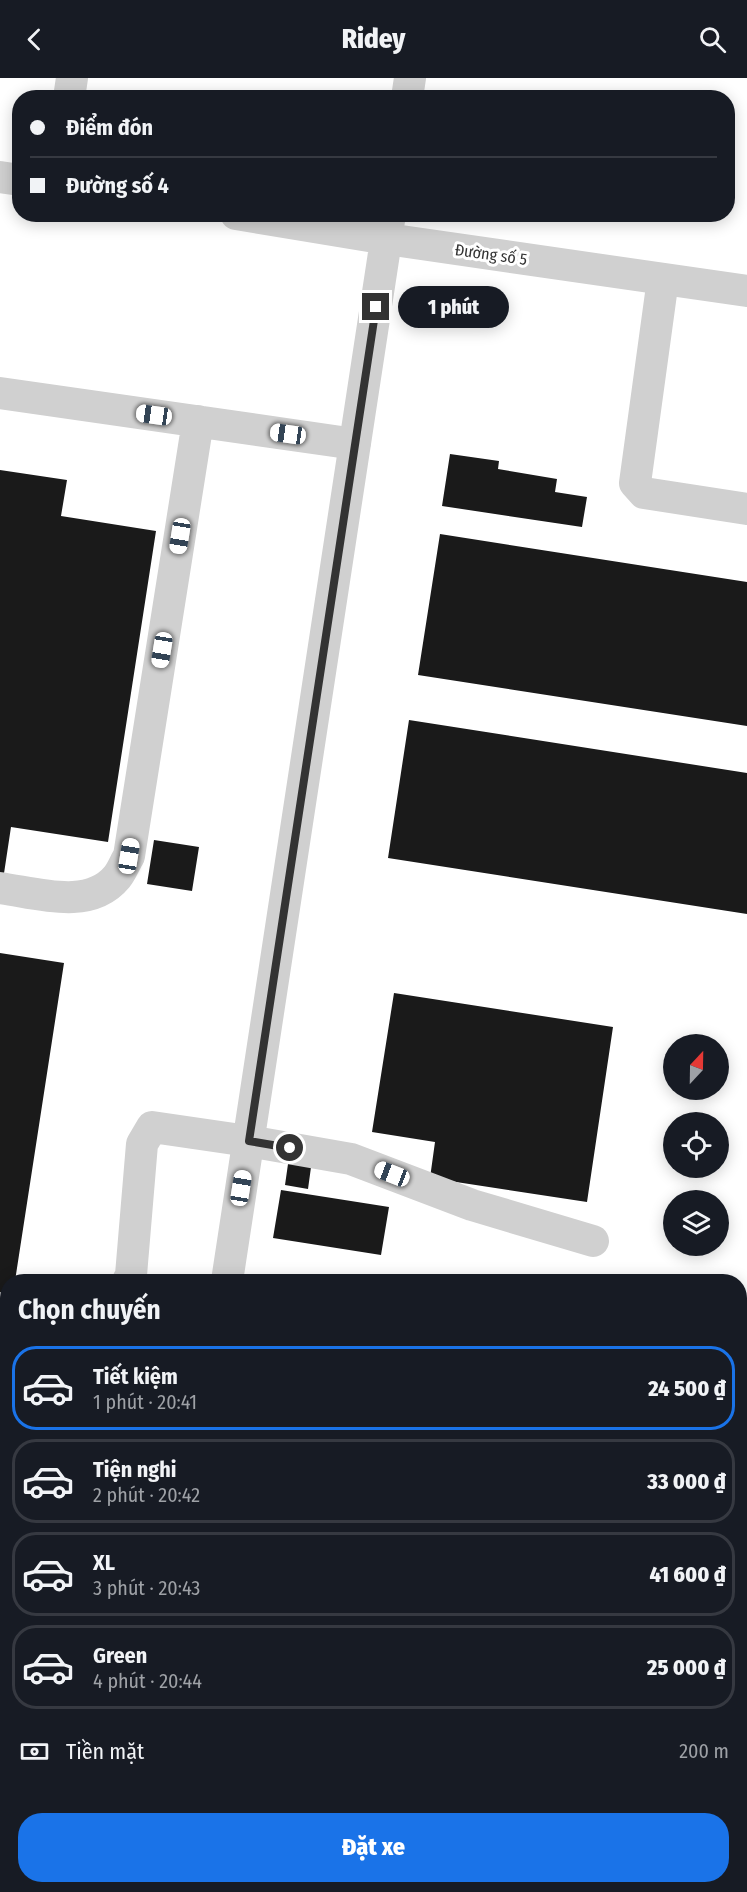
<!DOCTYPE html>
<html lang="vi">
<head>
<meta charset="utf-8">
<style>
	:root { --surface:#171b24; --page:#20242c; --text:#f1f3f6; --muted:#9ea1a6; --line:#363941; --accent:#1a73e8 }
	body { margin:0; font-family:"Fira Sans Condensed",sans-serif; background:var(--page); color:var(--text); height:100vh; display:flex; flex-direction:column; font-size:22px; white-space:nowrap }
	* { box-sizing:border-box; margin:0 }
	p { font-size:20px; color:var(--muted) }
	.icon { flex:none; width:33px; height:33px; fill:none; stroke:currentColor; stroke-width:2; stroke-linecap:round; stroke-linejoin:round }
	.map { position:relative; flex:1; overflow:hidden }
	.details { position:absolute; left:0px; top:1196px; width:747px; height:620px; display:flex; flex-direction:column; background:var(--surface); border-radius:24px 24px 0 0; box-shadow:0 3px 15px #0003 }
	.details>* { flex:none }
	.hud { position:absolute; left:12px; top:12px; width:723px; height:132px; border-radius:24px; box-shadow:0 3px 15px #0003; display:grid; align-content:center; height:132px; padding:0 18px; background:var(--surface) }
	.needle { width:39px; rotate:22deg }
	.fabs { position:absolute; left:663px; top:956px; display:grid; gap:12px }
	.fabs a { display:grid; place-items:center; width:66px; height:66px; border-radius:50%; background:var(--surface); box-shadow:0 3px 15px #0003; font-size:30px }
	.end { position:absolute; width:27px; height:27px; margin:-14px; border:8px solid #333; background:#fff; box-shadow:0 0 0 3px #fff }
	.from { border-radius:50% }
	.bubble { position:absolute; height:42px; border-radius:21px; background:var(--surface); box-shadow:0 3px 15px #0003; font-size:20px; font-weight:800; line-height:42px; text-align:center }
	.car { position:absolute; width:18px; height:36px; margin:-18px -9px; border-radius:8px; box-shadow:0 0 4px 2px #0007; background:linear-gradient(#fff 24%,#345 0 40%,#fff 0 76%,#345 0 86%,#fff 0) }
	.hud b { display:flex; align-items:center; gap:21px; height:57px; font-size:22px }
	.hud b+b { border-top:2px solid var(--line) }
	.hud i { width:15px; height:15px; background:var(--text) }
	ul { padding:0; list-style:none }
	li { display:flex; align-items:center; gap:18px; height:84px; margin:0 12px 9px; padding:0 6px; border:3px solid var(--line); border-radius:24px }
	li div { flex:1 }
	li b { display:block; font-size:22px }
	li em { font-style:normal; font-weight:800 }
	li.on { border-color:var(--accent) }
	li>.icon { width:54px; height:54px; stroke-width:1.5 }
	h2 { padding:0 18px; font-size:27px; line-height:72px }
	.pay { display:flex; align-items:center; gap:15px; height:66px; padding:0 18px; font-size:22px }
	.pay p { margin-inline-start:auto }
	.cta { display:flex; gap:12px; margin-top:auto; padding:12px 18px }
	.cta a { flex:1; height:69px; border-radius:24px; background:var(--accent); color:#fff; font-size:24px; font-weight:800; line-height:69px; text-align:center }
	header { display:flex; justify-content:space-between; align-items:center; height:78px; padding:0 18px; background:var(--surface); font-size:27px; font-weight:800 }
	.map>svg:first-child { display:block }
	.building { fill:#1a1a1a }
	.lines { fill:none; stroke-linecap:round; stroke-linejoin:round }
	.minor { stroke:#d0d0d0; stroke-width:32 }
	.route { stroke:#333; stroke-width:8 }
	.labels { text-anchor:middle; stroke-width:6; stroke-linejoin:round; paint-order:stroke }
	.street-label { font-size:16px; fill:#333; stroke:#fff }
</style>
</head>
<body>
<header><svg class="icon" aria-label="back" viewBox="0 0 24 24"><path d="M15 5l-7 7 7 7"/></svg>Ridey<svg class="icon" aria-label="search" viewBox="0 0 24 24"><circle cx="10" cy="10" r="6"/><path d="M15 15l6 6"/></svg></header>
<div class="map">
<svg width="747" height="1814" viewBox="0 0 747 1814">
	<rect width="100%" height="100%" fill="#fff"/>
	<path class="building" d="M450,376L499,383L498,391L557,401L555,414L587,419L582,449L442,428Z
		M0,392L67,402L61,438L156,453L108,764L11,749L3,802H0Z
		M440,456L747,504V648L418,597Z
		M409,642L747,695V836L388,780Z
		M154,762L199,769L192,813L147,806Z
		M0,875L64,885L15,1203H8V1216L0,1214Z
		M394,915L613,949L587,1124L430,1100L435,1064L372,1054Z
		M289,1079L312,1082L308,1111L285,1107Z
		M281,1112L389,1129L381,1177L273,1160Z
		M188,1808H262V1814H187Z"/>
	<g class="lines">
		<path class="minor" d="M69,20L72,0
			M407,20L410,0
			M0,99L20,102
			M236,136L387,161L747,213
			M663,201L635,405L644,415L747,431
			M0,315L355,366
			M0,810C37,815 89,833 117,799C122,793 125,784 129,778L198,343
			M128,1203L131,1197L142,1066L152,1049L248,1063L351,1081L472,1127L593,1163
			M227,1203L390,136
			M0,1234L8,1235
			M0,1420L8,1405
			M740,1487L747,1489
			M0,1661L8,1663
			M29,1814L30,1808
			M133,1814L134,1808
			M329,1814L330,1808"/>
	</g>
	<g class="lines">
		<path class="route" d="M290,1070L249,1063L376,229"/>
	</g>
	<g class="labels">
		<g class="street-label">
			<text transform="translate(491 176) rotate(8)" y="6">Đường số 5</text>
		</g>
	</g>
</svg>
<div class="fabs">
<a><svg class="needle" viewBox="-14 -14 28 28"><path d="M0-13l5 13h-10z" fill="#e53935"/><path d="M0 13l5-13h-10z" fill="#9ea1a6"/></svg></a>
<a><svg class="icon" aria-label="locate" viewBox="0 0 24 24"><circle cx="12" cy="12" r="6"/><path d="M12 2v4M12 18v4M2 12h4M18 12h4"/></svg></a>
<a><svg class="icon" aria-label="layers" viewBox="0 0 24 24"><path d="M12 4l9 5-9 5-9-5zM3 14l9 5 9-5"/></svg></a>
</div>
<i class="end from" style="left:290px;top:1070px"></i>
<i class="end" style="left:376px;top:229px"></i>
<div class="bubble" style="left:398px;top:208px;width:111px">1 phút</div>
<i class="car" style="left:154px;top:337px;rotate:278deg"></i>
<i class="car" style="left:288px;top:356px;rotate:278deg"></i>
<i class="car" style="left:180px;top:458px;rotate:189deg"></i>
<i class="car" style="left:162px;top:572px;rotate:189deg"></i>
<i class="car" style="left:129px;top:778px;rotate:9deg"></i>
<i class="car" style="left:392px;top:1096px;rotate:291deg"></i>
<i class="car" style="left:241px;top:1110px;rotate:9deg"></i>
<div class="hud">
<b><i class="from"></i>Điểm đón</b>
<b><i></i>Đường số 4</b>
</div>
<section class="details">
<h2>Chọn chuyến</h2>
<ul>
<li class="on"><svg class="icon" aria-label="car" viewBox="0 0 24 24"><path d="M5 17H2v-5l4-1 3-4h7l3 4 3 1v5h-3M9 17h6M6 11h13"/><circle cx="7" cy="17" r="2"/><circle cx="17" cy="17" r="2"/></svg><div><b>Tiết kiệm</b><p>1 phút · 20:41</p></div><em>24 500 ₫</em></li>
<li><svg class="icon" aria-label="car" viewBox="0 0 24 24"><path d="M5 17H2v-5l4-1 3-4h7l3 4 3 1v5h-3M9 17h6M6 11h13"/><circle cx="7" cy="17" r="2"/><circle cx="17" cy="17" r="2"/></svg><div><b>Tiện nghi</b><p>2 phút · 20:42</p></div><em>33 000 ₫</em></li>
<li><svg class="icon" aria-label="car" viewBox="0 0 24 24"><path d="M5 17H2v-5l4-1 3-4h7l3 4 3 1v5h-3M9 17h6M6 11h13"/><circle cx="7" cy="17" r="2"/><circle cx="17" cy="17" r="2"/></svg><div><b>XL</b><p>3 phút · 20:43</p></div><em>41 600 ₫</em></li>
<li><svg class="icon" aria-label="car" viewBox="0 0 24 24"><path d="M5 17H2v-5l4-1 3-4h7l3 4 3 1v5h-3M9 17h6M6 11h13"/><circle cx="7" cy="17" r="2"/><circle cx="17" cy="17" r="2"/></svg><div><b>Green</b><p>4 phút · 20:44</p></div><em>25 000 ₫</em></li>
</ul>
<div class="pay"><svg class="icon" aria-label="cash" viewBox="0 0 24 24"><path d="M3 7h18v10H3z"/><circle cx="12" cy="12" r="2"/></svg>Tiền mặt<p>200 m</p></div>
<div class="cta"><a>Đặt xe</a></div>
</section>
</div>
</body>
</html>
